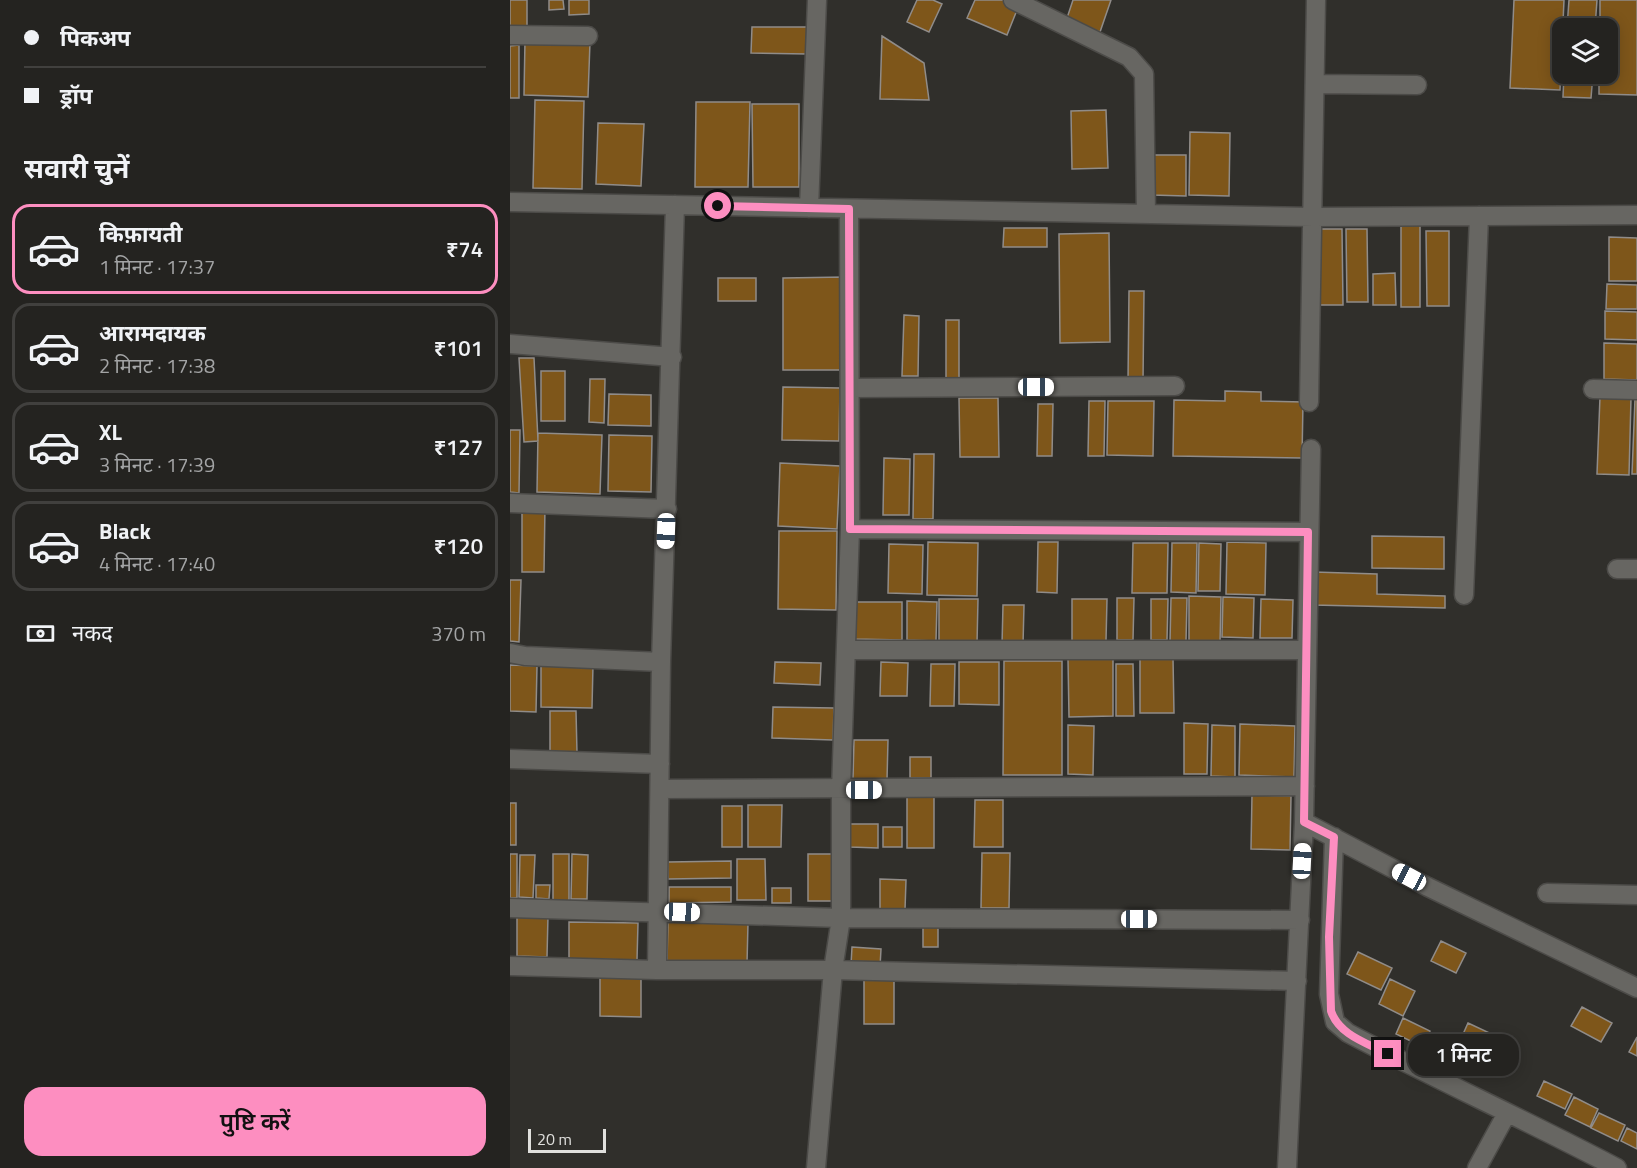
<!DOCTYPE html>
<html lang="hi">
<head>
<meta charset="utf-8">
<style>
	:root { --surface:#242320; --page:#2c2b29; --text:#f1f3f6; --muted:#a3a4a5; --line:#41403e; --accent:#fd8ec0 }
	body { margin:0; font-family:"Titillium Web","Noto Sans Devanagari",sans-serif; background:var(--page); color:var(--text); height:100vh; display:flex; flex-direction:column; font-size:22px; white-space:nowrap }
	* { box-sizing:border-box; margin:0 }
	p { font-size:20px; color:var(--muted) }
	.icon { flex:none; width:33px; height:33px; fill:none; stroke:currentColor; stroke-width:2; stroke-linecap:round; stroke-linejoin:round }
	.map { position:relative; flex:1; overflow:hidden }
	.drawer { display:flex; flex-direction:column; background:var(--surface); width:510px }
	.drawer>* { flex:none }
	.hud { display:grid; align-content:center; height:132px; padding:0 24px; background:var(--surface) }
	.buttons { position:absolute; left:1042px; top:18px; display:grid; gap:12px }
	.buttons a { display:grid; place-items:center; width:66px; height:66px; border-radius:12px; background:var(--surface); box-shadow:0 3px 15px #0003,0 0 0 2px var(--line); font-size:30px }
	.scale { position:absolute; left:18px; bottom:15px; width:78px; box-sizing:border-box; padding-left:6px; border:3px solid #e0e0dd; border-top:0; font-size:16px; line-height:21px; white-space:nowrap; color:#e0e0dd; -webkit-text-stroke:4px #302f2b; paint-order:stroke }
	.end { position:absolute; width:27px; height:27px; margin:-14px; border:8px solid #fd8ec0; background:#111; box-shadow:0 0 0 3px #111 }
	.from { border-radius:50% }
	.bubble { position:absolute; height:42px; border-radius:18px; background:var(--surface); box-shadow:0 3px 15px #0003,0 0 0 2px var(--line); font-size:20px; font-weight:600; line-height:42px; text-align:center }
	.car { position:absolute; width:18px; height:36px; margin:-18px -9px; border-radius:8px; box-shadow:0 0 4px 2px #0007; background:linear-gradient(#fff 24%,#345 0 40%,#fff 0 76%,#345 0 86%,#fff 0) }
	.hud b { display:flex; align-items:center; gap:21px; height:57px; font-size:22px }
	.hud b+b { border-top:2px solid var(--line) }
	.hud i { width:15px; height:15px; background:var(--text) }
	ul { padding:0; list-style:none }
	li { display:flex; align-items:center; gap:18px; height:90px; margin:0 12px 9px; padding:0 12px; border:3px solid var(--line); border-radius:18px }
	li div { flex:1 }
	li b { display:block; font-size:22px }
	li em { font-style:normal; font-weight:600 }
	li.active { border-color:var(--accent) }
	li>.icon { width:54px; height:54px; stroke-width:1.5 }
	h2 { padding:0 24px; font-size:27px; line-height:72px }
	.pay { display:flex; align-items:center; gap:15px; height:66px; padding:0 24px; font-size:22px }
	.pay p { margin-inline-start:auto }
	.button { display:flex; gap:12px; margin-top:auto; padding:12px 24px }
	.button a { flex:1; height:69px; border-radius:18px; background:var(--accent); color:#111; font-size:24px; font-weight:600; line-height:69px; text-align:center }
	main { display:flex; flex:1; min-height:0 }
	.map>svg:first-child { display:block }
	.building { fill:#7e561a; stroke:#908c89; stroke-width:1.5 }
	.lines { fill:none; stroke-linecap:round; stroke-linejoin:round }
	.minor-casing { stroke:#4c4b48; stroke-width:21 }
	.minor { stroke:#676662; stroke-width:18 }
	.route { stroke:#fd8ec0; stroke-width:8 }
</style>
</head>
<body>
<main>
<section class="drawer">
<div class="hud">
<b><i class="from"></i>पिकअप</b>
<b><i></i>ड्रॉप</b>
</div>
<h2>सवारी चुनें</h2>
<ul>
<li class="active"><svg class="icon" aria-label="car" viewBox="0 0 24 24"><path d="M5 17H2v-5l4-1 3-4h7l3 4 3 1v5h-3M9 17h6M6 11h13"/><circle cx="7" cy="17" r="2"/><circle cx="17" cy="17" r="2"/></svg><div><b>किफ़ायती</b><p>1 मिनट · 17:37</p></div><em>₹74</em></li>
<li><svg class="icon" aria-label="car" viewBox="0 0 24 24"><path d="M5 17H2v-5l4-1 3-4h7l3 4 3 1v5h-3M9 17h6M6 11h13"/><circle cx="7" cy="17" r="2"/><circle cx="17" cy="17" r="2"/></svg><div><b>आरामदायक</b><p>2 मिनट · 17:38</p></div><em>₹101</em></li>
<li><svg class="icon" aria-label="car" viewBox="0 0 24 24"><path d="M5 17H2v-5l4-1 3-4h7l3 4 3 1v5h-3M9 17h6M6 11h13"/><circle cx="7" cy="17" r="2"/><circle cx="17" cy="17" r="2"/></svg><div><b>XL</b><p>3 मिनट · 17:39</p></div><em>₹127</em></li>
<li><svg class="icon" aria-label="car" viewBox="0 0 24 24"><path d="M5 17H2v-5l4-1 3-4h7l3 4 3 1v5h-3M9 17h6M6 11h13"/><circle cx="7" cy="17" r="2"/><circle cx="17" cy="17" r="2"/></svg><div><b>Black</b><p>4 मिनट · 17:40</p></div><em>₹120</em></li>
</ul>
<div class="pay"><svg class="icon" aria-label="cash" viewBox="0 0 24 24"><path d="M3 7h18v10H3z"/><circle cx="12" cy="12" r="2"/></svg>नकद<p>370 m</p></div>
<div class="button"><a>पुष्टि करें</a></div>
</section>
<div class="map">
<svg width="1127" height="1168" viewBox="0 0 1127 1168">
	<rect width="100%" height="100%" fill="#302f2b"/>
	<path class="building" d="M0,0H17V32H0Z
		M39,0H53L54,9L39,10Z
		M59,0H79V14L59,15Z
		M407,0H423L432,4L419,32L397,22Z
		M465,0H498L509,5L497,35L457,18Z
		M563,0H601L590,32L556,21Z
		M1004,0H1054L1050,90L1000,88Z
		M1059,0H1087L1085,28H1057Z
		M1090,0H1127V95L1089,94V74H1098V28H1090Z
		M242,27H298L297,54L241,53Z
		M372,36L414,63L419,100L370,99Z
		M15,40L80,42L78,97L14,95Z
		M9,45V98H0V46Z
		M1054,74H1083L1081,98L1053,97Z
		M25,100L74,101L72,189L23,188Z
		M186,102H240L238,187H185Z
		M242,104H289V187H243Z
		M596,110L598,168L562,169L561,111Z
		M88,123L134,124L131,186L86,184Z
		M680,132L720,133L719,196L679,195Z
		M642,155H676V196L642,195Z
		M910,224V307H891V225Z
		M494,228H537V247H493Z
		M810,229H832L833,305H810Z
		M836,229H857L858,302H837Z
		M916,231H939V306H917Z
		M599,233L600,342L550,343L549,234Z
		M1099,237L1127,238V281H1099Z
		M885,273L886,305H863V274Z
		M335,277L336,370H273V278Z
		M208,278H246V301H208Z
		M1097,284L1127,285V309H1096Z
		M619,291H634L633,382H618Z
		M1095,311L1127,312V340L1095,339Z
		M394,315L409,316L408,376H392Z
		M436,320H449V378H436Z
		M1094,343L1127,344V380L1094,379Z
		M9,358H24L28,441L14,442Z
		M31,371H55V421H31Z
		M80,379H95L94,423L79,422Z
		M273,387L330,388L329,441L272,440Z
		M715,391L751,392V401L793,402L792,458L663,456L664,400L715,401Z
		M99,394L141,395V426L98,425Z
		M1090,397L1121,398L1119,475L1087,474Z
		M449,398H488L489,457H450Z
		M1125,399H1127V474H1122Z
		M579,401H595L594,456H578Z
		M598,401H644L643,456L597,455Z
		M528,404H543L542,456H527Z
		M0,430H10L9,493L0,492Z
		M28,433L92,435L90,494L27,492Z
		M99,435L142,436L141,492L98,491Z
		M404,454H424L423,519H403Z
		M374,458L400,459L399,515H373Z
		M270,463L330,466L327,529L268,526Z
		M12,506H35L34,572H12Z
		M269,531H327L326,610L268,609Z
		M862,536L934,537V569L862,568Z
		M418,542L468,543L467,596L417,595Z
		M528,542H548L547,593L527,592Z
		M717,542L756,543L755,595L716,594Z
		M623,543H658L657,593H622Z
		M662,543H687L686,593L661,592Z
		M689,543L711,544L710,591H688Z
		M379,544L413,545L412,594L378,593Z
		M804,572L867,574V594L935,596V608L803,605Z
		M0,580H11L9,642L0,641Z
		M679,596L711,597L710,643L679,642Z
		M713,597L744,598L743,638L712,637Z
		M607,598H624L623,640H607Z
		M661,598H677L676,642H660Z
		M429,599H468L467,644L429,643Z
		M562,599H597L596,641H562Z
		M641,599H658L657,640H641Z
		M751,599L783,600L782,638H750Z
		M397,601L427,602L426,641L397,640Z
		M345,602H392V640L345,639Z
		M493,605H514L513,645H492Z
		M630,658H663L664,713H630Z
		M558,659H603V716L559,717Z
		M494,661H552V775H493Z
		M265,662L311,663L310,685L264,683Z
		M371,662L398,663L397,696H370Z
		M449,662H489V705L449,704Z
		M31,664L83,665L82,708L31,707Z
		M421,664H445L444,706H420Z
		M606,664H623L624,716H606Z
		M0,665L27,666L26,712L0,711Z
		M263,707L324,708L323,740L262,738Z
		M40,711H66L67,753H40Z
		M674,723L698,724L697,774H674Z
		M730,724L785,726L784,777L729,775Z
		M558,725L584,726L583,775L558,774Z
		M702,725L725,726V777L701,776Z
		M344,740H378L377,780L343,779Z
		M400,757H421V778H400Z
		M397,791H424V848H397Z
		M742,795L781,796L780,850L741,849Z
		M465,800H493V847H464Z
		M0,803H6V845H0Z
		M238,805H272L271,847H238Z
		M212,806H232V847H212Z
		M340,824H368V848L340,847Z
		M373,827H392V847H373Z
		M472,853H500L499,908H471Z
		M0,854H7V898H0Z
		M43,854H59V902H43Z
		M62,854L78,855L77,899H61Z
		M298,854H323L322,901H298Z
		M10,855H25L23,898L9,897Z
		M227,859H255L256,900H227Z
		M221,861V878L158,879V862Z
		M370,879L396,880L395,910H370Z
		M26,885H40L39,899L26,898Z
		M159,887H221V902L159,903Z
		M262,888H281V903H262Z
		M7,915L38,916L37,957L7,956Z
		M413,920H428V947H413Z
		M158,921L238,923L237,964L157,962Z
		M59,922L128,923L127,960L59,959Z
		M931,941L956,953L946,973L921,961Z
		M342,947L371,949L370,967L341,965Z
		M848,952L882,968L871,990L837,974Z
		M90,973H131V1017L90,1016Z
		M880,979L905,991L893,1016L869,1004Z
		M354,980H384V1024H354Z
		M1072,1007L1102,1023L1091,1042L1061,1026Z
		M893,1018L920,1031L913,1047L886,1034Z
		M958,1023L986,1036L977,1054L950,1041Z
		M1127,1037V1056L1119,1052Z
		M1034,1081L1062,1094L1055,1109L1027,1096Z
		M1064,1097L1088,1109L1080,1127L1055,1115Z
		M1089,1113L1115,1125L1108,1141L1081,1128Z
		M1117,1128L1127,1133V1149L1111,1141Z"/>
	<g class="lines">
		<g class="minor-casing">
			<path id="minor" d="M503,0L619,57L634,74L636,214
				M0,35L78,36
				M805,84L907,85
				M0,202L803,217L1127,215
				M299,208L307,0
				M0,344L162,357
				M340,388L665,386
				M1083,389L1127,390
				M799,402L806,0
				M0,503L157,509
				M340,529L798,532
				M1107,569H1127
				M954,595L969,216
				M336,650H797
				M0,653L15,656L151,662
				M0,759L150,764
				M150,789L795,786
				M794,822L918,887L1127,988
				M824,837L819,994L825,1022L838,1033C927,1080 1018,1121 1107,1168
				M1037,893L1127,895
				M0,908L331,918L790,920
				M0,966L147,970H323L787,981
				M147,970L151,662L165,205
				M306,1168L323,970L331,918V790L340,529L339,209
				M777,1168L794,822L801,449
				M967,1168L997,1113"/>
		</g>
		<use href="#minor" class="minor"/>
	</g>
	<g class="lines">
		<path class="route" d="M208,206L339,209L340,529L798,532L794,822L824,837L819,937L821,1011C829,1035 857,1043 878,1054"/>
	</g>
</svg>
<div class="buttons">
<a><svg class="icon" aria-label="layers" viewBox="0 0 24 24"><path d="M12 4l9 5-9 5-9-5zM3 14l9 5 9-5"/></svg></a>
</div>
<div class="scale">20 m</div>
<i class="end from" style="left:208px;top:206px"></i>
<i class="end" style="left:878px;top:1054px"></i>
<div class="bubble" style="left:898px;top:1034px;width:111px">1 मिनट</div>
<i class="car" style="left:526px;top:387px;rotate:90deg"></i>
<i class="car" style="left:156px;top:531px;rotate:182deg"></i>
<i class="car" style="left:354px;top:790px;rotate:90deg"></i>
<i class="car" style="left:792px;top:861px;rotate:3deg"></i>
<i class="car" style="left:899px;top:877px;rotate:298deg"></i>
<i class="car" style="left:172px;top:912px;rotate:92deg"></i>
<i class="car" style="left:629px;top:919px;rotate:90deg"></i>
</div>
</main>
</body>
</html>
